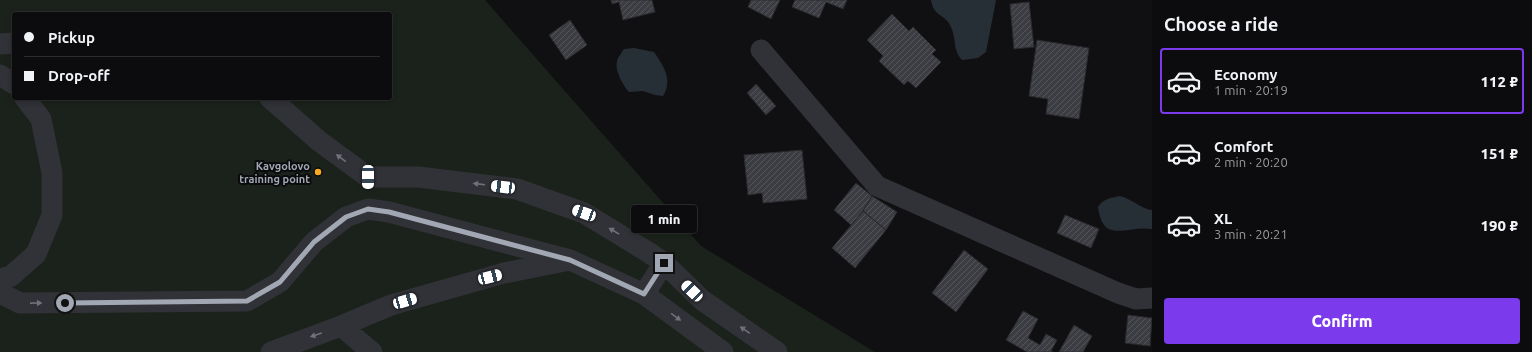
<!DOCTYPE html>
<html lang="en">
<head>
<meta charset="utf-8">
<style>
	:root { --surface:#0c0c0e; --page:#1a1a1c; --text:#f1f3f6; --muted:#9a9b9e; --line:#2c2c2e; --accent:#7c3aed }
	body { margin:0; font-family:Ubuntu,sans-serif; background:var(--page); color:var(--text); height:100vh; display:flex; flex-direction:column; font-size:15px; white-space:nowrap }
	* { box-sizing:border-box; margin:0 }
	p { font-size:13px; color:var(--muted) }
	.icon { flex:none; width:22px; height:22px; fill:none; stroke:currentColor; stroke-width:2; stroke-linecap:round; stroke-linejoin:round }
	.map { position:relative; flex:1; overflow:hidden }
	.panel { display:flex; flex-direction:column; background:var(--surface); width:380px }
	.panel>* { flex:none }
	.banner { position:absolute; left:12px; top:12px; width:380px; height:88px; border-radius:4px; box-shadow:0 2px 6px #0003,0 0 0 1px var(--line); display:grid; align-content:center; height:88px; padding:0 12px; background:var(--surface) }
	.end { position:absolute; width:18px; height:18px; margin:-9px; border:5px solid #a1a7b3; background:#111; box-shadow:0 0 0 2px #111 }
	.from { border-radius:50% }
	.bubble { position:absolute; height:28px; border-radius:4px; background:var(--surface); box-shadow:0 2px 6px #0003,0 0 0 1px var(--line); font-size:13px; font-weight:800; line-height:28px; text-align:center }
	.car { position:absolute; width:12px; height:24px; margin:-12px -6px; border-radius:5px; box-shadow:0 0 3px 1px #0007; background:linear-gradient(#fff 24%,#345 0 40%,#fff 0 76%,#345 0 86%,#fff 0) }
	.banner b { display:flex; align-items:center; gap:14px; height:38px; font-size:15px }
	.banner b+b { border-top:1px solid var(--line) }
	.banner i { width:10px; height:10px; background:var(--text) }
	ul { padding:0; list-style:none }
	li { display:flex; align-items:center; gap:12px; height:66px; margin:0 8px 6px; padding:0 4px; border:2px solid transparent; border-radius:4px }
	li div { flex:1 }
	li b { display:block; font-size:15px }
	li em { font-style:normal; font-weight:800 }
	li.on { border-color:var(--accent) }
	li>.icon { width:36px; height:36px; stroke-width:1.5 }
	h2 { padding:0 12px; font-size:18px; line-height:48px }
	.primary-button { display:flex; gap:8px; margin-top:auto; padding:8px 12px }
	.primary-button a { flex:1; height:46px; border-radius:4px; background:var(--accent); color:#fff; font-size:16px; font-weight:800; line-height:46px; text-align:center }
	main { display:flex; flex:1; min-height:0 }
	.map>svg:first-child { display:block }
	.pitch { fill:#1b221b; fill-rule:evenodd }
	.water { fill:#272f36 }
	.building { fill:url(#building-hatch); stroke:#2a2a2e }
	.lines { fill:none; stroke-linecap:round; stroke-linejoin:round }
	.minor { stroke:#313237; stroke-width:21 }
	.oneway { fill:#6f727b }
	.route { stroke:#a1a7b3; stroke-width:5 }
	.poi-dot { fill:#f9ac21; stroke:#0b0b0d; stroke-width:1.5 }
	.labels { text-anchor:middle; stroke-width:4; stroke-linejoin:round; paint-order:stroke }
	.poi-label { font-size:11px; font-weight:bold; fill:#a1a7b3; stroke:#0b0b0d; text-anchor:end }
</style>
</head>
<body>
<main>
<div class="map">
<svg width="1152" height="352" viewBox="0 0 1152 352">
	<defs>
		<pattern id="building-hatch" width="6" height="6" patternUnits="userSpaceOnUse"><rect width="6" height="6" fill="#3c3d42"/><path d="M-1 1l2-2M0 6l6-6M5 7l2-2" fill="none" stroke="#55565b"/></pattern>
	</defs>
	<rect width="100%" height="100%" fill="#101012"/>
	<path class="pitch" d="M0,0H485L701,246L875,352H0ZM14,14H390V98H14Z"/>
	<path class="water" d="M931,0H996L986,52L978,58L962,60C952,49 957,40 951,27C945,13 934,18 931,0Z
		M634,48L654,52C664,67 673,79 663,96L655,95L643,91L629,92C622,84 613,68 618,58C620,55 622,52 624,49Z
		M1120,196C1130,198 1143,210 1152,210V229C1126,225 1103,245 1098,207C1103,199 1110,198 1120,196Z"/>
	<path class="building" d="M611,0H652L655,12L623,20L619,2L612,4Z
		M751,0H780L771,19L748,7Z
		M795,0H847L843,9L826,2L819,18L792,7Z
		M1029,2L1034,47L1014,49L1010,4Z
		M892,14L909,31L913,27L936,50L932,54L941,62L916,88L908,81L904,85L879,61L883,56L867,40Z
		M570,20L587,45L566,60L549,35Z
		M1037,40L1089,48L1079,119L1046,114L1048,99L1029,96Z
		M756,84L776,106L766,115L747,93Z
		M802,150L807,199L763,203L762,193L748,195L744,155Z
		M856,183L872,196L863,211L851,225L834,210Z
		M872,196L897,212L886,230L863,211Z
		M863,211L886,230L855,268L832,248Z
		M1065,215L1099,229L1091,248L1057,233Z
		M964,250L988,269L956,312L932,293Z
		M1023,311L1038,319L1028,338L1040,345L1046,334L1057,340L1051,351L1053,352H1027L1006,340Z
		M1128,315L1152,318L1150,346L1125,343Z
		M1074,325L1092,336L1083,352H1059Z"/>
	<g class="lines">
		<path class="minor" d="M0,44L14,43
			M761,50L877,186L1118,293L1136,299L1152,298
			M0,75L14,84
			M270,98L319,141L368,177H418L517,189L584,213L648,252L664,263L702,300L777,352
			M0,279L11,276L36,254L52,215V173L41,119L25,98
			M0,293L20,303L247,301L280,282L314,242L346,217L368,209L389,212L570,260L644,294L723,352
			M644,294L664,263
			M341,326L391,305L504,273L565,261
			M271,352L341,326L372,352"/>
	</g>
	<defs><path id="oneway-solid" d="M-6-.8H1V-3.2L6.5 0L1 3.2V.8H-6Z"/></defs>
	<g class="oneway">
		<use href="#oneway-solid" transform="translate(341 158) rotate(-143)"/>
		<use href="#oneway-solid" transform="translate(479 184) rotate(-173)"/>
		<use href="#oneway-solid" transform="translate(614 231) rotate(-149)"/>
		<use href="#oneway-solid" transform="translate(36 303) rotate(-1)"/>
		<use href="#oneway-solid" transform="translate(676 317) rotate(36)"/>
		<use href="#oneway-solid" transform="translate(745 330) rotate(-145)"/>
		<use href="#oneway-solid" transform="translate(316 335) rotate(161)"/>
	</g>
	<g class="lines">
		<path class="route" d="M65,303L247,301L280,282L314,242L346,217L368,209L389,212L570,260L644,294L664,263"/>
	</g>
	<circle class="poi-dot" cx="318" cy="172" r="4"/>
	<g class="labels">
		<g class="poi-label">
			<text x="310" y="170">Kavgolovo<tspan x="310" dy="13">training point</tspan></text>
		</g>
	</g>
</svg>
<i class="end from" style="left:65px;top:303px"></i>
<i class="end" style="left:664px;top:263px"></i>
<div class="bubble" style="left:631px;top:205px;width:66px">1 min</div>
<i class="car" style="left:368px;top:177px;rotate:180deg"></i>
<i class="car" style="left:503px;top:187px;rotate:277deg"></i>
<i class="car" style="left:584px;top:213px;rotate:290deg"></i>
<i class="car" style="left:490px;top:277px;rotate:75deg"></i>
<i class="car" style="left:692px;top:291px;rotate:314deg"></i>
<i class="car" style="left:405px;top:301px;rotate:74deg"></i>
<div class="banner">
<b><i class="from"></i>Pickup</b>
<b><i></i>Drop-off</b>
</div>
</div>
<section class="panel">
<h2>Choose a ride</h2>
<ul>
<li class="on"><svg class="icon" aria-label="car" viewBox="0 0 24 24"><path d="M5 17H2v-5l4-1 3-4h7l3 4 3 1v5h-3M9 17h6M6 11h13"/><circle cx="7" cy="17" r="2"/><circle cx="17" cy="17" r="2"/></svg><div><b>Economy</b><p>1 min · 20:19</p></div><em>112 ₽</em></li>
<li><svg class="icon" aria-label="car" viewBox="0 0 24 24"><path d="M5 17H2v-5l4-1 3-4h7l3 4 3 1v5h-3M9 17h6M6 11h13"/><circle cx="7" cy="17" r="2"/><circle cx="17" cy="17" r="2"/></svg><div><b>Comfort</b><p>2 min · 20:20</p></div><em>151 ₽</em></li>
<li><svg class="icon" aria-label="car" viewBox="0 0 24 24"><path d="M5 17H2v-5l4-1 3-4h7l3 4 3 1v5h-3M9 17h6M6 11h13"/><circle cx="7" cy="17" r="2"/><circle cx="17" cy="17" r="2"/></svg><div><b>XL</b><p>3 min · 20:21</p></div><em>190 ₽</em></li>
</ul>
<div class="primary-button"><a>Confirm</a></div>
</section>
</main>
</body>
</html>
